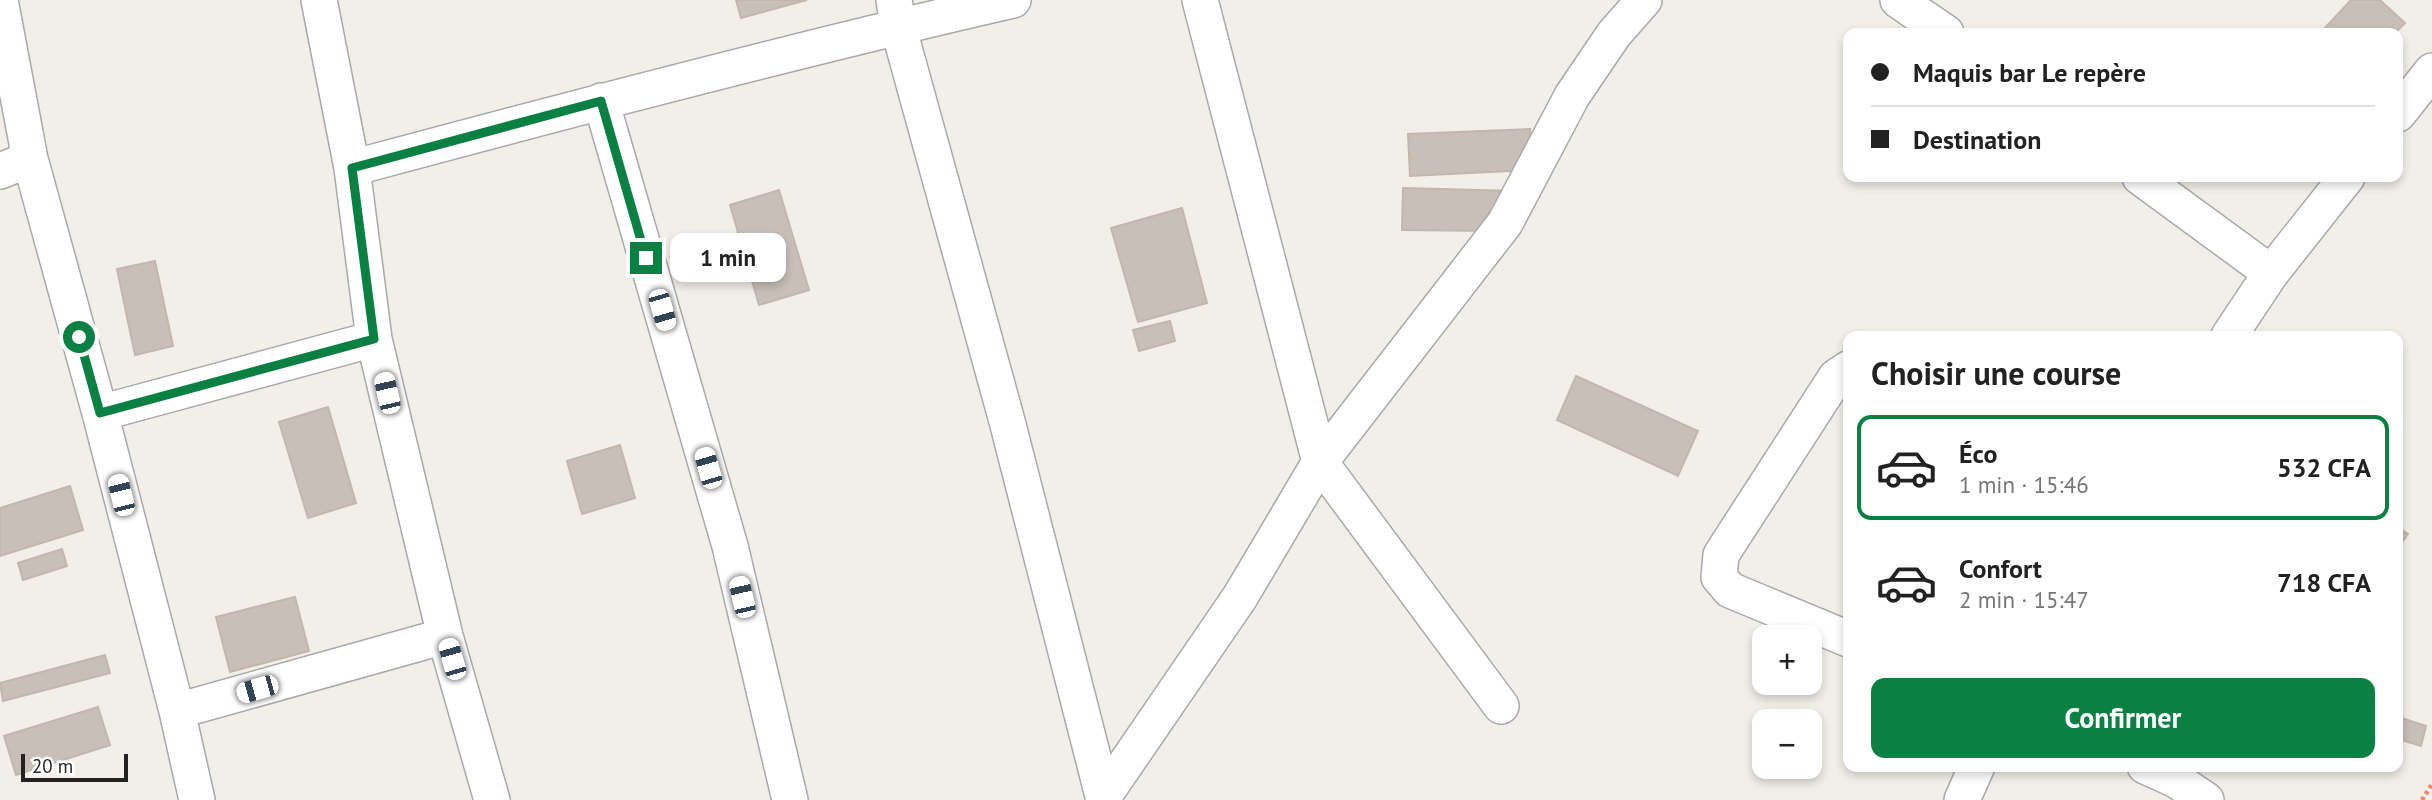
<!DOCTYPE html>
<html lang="fr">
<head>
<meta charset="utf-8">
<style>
	:root { --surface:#fff; --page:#f6f6f6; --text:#222; --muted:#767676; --line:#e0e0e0; --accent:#0b8043 }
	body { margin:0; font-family:"PT Sans",sans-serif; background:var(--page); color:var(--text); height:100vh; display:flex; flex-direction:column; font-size:26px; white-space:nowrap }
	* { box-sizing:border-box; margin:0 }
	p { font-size:23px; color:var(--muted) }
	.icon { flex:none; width:38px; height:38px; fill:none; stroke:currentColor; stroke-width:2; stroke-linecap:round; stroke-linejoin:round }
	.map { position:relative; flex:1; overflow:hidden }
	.sheet { position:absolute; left:1843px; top:331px; width:560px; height:441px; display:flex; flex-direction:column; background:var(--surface); border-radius:14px; box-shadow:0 4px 10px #0003 }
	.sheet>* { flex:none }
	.banner { position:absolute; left:1843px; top:28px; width:560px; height:154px; border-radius:14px; box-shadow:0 4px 10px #0003; display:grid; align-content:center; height:154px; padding:0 28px; background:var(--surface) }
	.fabs { position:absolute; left:1752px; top:625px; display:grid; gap:14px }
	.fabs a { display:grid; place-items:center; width:70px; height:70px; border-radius:14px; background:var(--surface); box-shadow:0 4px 10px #0003; font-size:35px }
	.scale { position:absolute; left:21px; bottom:18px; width:107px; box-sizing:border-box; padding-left:7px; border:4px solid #222; border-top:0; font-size:19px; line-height:24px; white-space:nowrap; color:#222; -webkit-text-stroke:5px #fff; paint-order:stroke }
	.end { position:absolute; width:32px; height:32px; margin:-16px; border:9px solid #0b8043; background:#fff; box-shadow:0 0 0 4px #fff }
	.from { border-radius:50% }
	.bubble { position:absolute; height:49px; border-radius:14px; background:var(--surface); box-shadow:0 4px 10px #0003; font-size:23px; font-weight:700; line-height:49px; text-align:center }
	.car { position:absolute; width:21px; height:42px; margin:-21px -10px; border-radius:9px; box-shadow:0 0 5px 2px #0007; background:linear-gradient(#fff 24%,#345 0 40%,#fff 0 76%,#345 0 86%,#fff 0) }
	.banner b { display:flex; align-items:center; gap:24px; height:66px; font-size:26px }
	.banner b+b { border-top:2px solid var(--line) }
	.banner i { width:18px; height:18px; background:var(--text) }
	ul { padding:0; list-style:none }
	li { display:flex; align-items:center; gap:21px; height:105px; margin:0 14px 10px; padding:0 14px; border:4px solid transparent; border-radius:14px }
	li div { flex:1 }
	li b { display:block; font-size:26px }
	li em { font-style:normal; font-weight:700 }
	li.selected { border-color:var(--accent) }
	li>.icon { width:63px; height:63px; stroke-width:1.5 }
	h2 { padding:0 28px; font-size:32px; line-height:84px }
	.action { display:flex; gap:14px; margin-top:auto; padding:14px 28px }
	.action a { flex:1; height:80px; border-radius:14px; background:var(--accent); color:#fff; font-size:28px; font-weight:700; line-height:80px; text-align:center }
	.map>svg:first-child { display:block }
	.building { fill:#c7bfb8; stroke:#c4b6ab; stroke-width:2 }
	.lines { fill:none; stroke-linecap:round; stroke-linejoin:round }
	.minor-casing { stroke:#a9a9a9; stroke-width:38 }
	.path { stroke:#fa8072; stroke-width:4.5; stroke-dasharray:3.5 3.5; stroke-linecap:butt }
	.minor { stroke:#fff; stroke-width:35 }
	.route { stroke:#0b8043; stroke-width:9 }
</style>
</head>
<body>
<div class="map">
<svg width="2432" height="800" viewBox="0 0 2432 800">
	<rect width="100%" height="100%" fill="#f2efe9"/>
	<path class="building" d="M736,0H807L741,18Z
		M2351,0H2380L2405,23L2395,33H2320Z
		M1530,129L1532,170L1410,176L1408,134Z
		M1403,188L1514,191L1490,231L1402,230Z
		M779,190L809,290L759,305L730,205Z
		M1182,208L1207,303L1138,322L1111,228Z
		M155,261L173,346L135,355L117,269Z
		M1170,321L1175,341L1139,351L1133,330Z
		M1576,376L1698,431L1678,476L1557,420Z
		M328,407L356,503L308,518L279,422Z
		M620,445L635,498L582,514L567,461Z
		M70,486L83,530L0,556V508Z
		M2398,527L2408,534L2398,548Z
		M62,549L67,566L23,580L18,563Z
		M295,597L309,651L230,672L216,617Z
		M105,655L110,673L3,701L0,683Z
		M98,707L110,745L16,775L4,736Z
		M2398,717L2426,726L2421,746L2398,739Z"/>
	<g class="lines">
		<g class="minor-casing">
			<path id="minor" d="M0,0L30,159L100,413L177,711L197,800
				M319,0L352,168L374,339L445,636L492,800
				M894,0L898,26L1007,421L1104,800
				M1200,0L1320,462L1501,706
				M1898,0L1946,33
				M601,101L730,546L790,800
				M2398,114L2432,71
				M352,168C571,109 791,51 1013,0
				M0,171L30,159
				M2140,177L2271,273
				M2229,336L2271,273L2347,177
				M1848,369L1836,377L1721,555L1719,577L1730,590L1848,639
				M100,413L374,339
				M177,711L445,636
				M2145,766L2176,780L2206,800
				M1103,797L1240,597L1320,462L1505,223L1572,96L1614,34L1644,0
				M1962,800L1977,766"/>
		</g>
		<path class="path" d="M2422,800L2432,784"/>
		<use href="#minor" class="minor"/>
	</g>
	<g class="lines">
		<path class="route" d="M79,337L100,413L374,339L352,168L601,101L646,258"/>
	</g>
</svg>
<div class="fabs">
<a>+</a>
<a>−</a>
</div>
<div class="scale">20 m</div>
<i class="end from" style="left:79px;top:337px"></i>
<i class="end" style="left:646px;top:258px"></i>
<div class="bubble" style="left:670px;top:233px;width:116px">1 min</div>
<i class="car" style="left:662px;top:310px;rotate:164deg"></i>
<i class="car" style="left:387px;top:393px;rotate:347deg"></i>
<i class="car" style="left:708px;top:468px;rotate:344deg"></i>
<i class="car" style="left:121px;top:495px;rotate:346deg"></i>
<i class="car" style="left:742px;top:597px;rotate:347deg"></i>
<i class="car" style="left:452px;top:659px;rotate:344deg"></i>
<i class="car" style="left:257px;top:689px;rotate:254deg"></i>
<div class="banner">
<b><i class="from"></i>Maquis bar Le repère</b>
<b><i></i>Destination</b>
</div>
<section class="sheet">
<h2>Choisir une course</h2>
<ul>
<li class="selected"><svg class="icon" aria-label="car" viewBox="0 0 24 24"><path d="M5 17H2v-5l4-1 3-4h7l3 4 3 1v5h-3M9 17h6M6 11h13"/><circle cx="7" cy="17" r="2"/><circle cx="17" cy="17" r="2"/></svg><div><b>Éco</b><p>1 min · 15:46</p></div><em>532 CFA</em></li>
<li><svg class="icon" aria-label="car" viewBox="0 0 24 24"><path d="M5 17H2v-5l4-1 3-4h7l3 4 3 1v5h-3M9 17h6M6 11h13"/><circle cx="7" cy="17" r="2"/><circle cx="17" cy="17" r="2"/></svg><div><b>Confort</b><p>2 min · 15:47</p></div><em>718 CFA</em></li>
</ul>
<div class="action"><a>Confirmer</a></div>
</section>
</div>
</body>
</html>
